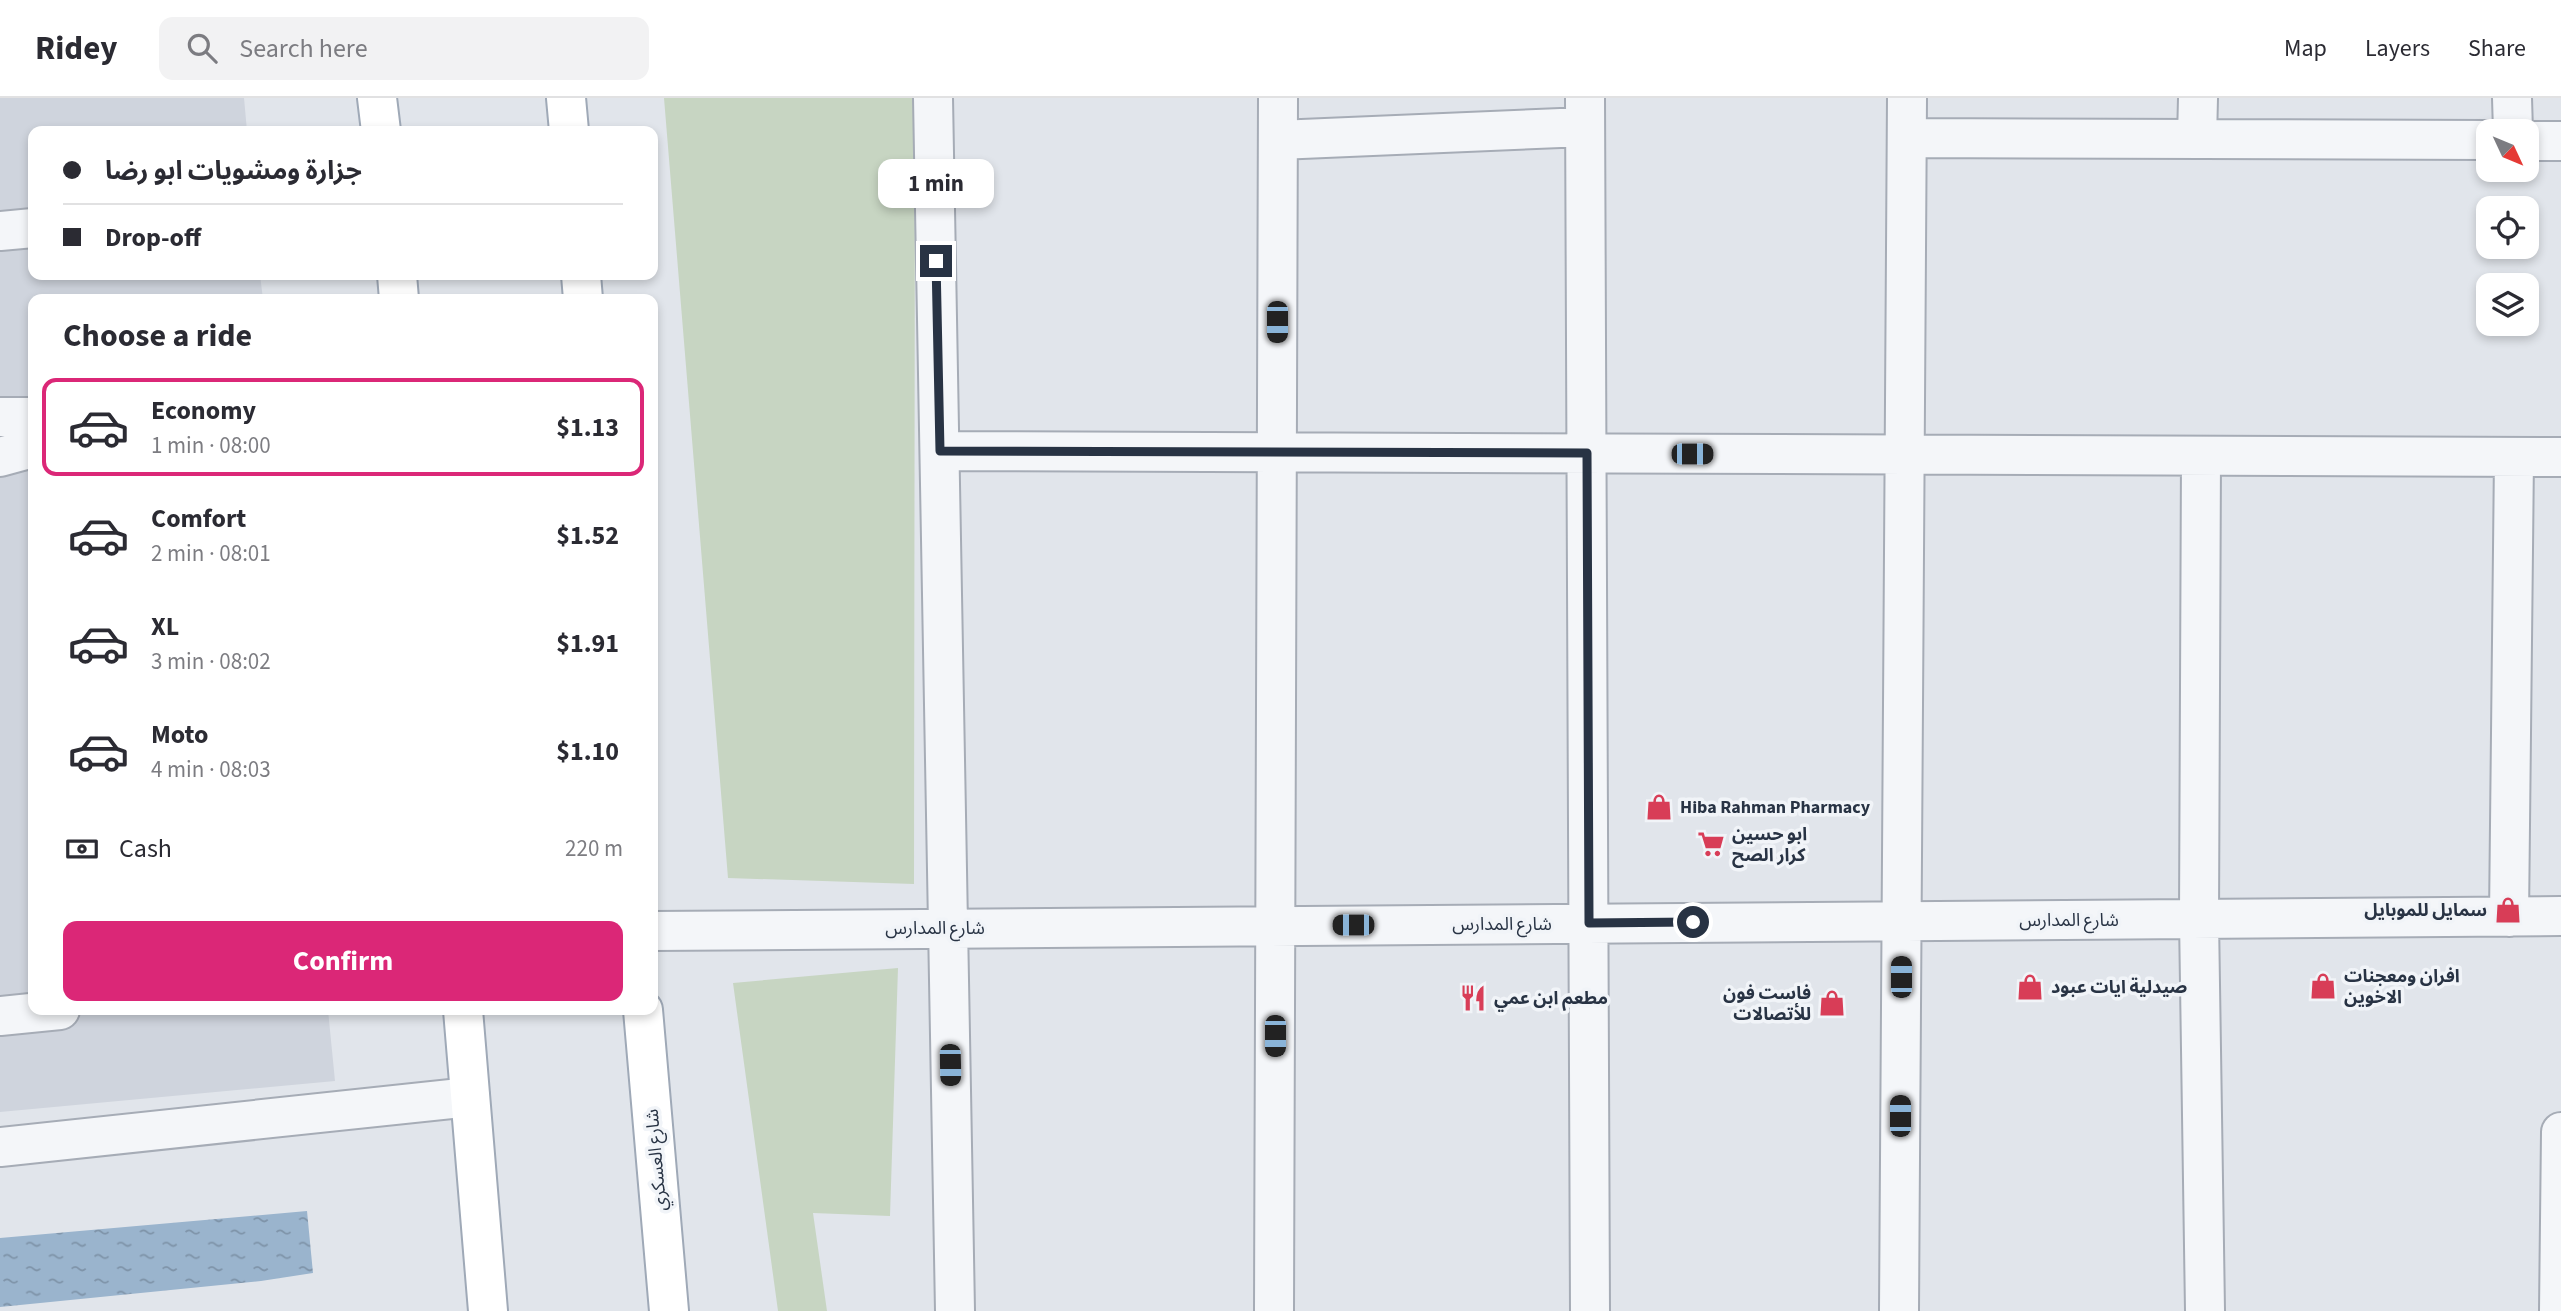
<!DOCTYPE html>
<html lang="en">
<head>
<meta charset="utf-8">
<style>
	:root { --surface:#fff; --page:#f2f2f3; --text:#2b2b33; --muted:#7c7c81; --line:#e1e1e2; --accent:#db2777 }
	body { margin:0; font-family:"Source Sans 3","Noto Sans Arabic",sans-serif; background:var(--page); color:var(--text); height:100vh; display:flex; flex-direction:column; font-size:26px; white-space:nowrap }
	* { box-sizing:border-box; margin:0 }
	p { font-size:23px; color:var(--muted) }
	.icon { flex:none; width:38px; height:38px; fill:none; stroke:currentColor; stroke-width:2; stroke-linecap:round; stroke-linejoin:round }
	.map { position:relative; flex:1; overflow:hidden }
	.details { position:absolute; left:28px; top:196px; width:630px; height:721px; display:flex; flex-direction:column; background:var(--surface); border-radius:14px; box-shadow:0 4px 10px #0003 }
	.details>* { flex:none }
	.hud { position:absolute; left:28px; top:28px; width:630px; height:154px; border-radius:14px; box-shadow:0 4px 10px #0003; display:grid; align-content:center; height:154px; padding:0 35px; background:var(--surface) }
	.needle { width:46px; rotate:134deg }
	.tools { position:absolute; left:2476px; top:21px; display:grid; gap:14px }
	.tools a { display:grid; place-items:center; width:63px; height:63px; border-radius:14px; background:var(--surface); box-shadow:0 4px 10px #0003; font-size:35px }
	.end { position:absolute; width:32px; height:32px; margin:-16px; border:9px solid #283344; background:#fff; box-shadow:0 0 0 4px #fff }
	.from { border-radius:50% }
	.bubble { position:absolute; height:49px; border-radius:14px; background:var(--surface); box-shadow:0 4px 10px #0003; font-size:23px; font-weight:700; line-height:49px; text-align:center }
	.car { position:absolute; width:21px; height:42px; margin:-21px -10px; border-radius:9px; box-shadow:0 0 5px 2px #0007; background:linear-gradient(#222 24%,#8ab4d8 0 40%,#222 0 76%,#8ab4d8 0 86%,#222 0) }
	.hud b { display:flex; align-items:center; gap:24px; height:66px; font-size:26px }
	.hud b+b { border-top:2px solid var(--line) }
	.hud i { width:18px; height:18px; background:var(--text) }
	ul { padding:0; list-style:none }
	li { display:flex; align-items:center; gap:21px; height:98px; margin:0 14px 10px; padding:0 21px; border:4px solid transparent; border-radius:14px }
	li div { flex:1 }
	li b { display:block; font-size:26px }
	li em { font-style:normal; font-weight:700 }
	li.current { border-color:var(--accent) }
	li>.icon { width:63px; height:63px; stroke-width:1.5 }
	h2 { padding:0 35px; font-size:32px; line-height:84px }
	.pay { display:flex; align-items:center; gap:18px; height:77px; padding:0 35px; font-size:26px }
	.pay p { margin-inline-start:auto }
	.cta { display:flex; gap:14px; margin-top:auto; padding:14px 35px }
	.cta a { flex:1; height:80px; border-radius:14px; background:var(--accent); color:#fff; font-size:28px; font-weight:700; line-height:80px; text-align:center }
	header { display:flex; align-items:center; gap:42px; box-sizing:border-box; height:98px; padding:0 35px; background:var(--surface); border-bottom:2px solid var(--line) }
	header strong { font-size:33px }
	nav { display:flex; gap:38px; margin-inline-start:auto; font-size:24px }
	.search { width:490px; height:63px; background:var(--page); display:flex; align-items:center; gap:18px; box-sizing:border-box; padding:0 24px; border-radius:14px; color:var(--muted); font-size:26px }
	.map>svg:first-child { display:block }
	.built { fill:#cfd4dd }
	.green { fill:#c7d5c2 }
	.water { fill:url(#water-ripples) }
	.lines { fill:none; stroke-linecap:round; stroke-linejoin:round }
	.minor-casing { stroke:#a6acb6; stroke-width:42 }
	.major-casing { stroke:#9fa9b7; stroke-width:42 }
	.minor { stroke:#f4f6f9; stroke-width:38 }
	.major { stroke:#fff; stroke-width:38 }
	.route { stroke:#283344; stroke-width:9 }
	.labels { text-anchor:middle; stroke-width:7; stroke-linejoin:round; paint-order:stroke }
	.poi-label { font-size:18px; font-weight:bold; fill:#283344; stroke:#f1f4f8; text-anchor:start }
	.street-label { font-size:18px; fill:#283344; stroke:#f1f4f8 }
</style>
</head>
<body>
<header>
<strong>Ridey</strong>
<div class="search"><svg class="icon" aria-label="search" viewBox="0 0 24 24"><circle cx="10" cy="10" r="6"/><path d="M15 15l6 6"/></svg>Search here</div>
<nav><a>Map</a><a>Layers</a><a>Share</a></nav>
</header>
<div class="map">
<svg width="2561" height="1213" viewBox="0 0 2561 1213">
	<defs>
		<pattern id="water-ripples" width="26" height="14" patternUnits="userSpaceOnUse" patternTransform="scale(1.75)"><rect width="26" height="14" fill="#9ab4cd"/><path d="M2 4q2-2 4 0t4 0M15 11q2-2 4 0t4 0" fill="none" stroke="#7e93a8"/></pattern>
	</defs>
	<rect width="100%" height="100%" fill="#e1e5eb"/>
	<path class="built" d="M0,0H244L247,33H33V177H260L263,201H33V912H328L335,983L0,1014Z"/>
	<path class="green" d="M664,0H915L914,786L728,780Z
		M898,870L890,1118L813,1115L827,1213H778L733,885Z"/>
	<path class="water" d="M307,1113L313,1175L261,1183L0,1209V1140Z"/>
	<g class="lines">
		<g class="minor-casing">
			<path id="minor" d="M933,0L955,1213
				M1585,0L1590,1213
				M2512,0L2513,33
				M1907,40L2488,42
				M2197,41L2198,0
				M1278,42L1585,29
				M2527,43H2561
				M0,133L33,130
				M0,319H33
				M940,353L2561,359
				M2201,358L2199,821L2205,1213
				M0,359L33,350
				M2509,819L2514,359
				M653,833L2561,818
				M0,918L60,912
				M0,1049L470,999
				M1274,1213L1278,0
				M1899,1213L1907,0
				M2559,1213L2561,1034"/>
		</g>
		<g class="major-casing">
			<path id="major" d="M377,0L381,33
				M566,0L569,33
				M397,177L399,201
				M581,177L583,201
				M463,912L488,1213
				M643,912L669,1213"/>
		</g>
		<use href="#minor" class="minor"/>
		<use href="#major" class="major"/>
	</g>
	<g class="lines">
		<path class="route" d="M936,163L940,353L1587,355L1589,825L1693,824"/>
	</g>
	<defs>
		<g id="shop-bare" transform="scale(2.1)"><path d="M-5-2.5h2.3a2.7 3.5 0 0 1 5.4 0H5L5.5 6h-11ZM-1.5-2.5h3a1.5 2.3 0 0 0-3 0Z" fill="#d83d57" stroke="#f1f4f8" stroke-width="2.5" paint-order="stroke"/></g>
		<g id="supermarket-bare" transform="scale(2.1)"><path d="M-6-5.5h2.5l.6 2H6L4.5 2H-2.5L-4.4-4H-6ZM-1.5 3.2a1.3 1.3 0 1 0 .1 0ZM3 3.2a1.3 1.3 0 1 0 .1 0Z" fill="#d83d57" stroke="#f1f4f8" stroke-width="2.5" paint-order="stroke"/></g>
		<g id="restaurant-bare" transform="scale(2.1)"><path d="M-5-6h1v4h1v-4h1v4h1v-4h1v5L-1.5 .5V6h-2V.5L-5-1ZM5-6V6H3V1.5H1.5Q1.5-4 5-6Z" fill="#d83d57" stroke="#f1f4f8" stroke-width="2.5" paint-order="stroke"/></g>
	</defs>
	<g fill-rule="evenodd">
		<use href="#shop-bare" x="1659" y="709"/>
		<use href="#supermarket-bare" x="1711" y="746"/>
		<use href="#shop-bare" x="2508" y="812"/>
		<use href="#shop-bare" x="2323" y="888"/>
		<use href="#shop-bare" x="2030" y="889"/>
		<use href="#restaurant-bare" x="1473" y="900"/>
		<use href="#shop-bare" x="1832" y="905"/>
	</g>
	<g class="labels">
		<g class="poi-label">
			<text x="1680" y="715">Hiba Rahman Pharmacy</text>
			<text x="1732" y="742">ابو حسين<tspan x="1732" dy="21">كرار الصح</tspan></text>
			<text x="2487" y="818" text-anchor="end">سمايل للموبايل</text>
			<text x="2344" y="884">افران ومعجنات<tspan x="2344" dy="21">الاخوين</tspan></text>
			<text x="2051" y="895">صيدلية ايات عبود</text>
			<text x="1811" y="901" text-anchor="end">فاست فون<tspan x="1811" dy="21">للأتصالات</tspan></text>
			<text x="1494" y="906">مطعم ابن عمي</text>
		</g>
		<g class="street-label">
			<text x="2069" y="828">شارع المدارس</text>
			<text x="1502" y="832">شارع المدارس</text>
			<text x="935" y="836">شارع المدارس</text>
			<text transform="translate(656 1062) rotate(-95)" y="6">شارع العسكري</text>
		</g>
	</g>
</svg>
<div class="tools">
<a><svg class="needle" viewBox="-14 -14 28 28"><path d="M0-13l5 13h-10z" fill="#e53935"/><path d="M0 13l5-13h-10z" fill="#7c7c81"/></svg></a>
<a><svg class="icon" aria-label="locate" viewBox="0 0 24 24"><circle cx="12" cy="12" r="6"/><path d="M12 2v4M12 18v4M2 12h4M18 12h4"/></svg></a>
<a><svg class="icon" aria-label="layers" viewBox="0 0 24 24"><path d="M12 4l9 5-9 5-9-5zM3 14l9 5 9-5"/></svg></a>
</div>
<i class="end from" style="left:1693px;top:824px"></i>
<i class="end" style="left:936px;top:163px"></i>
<div class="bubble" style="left:878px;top:61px;width:116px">1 min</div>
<i class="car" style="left:1277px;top:224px;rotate:180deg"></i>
<i class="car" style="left:1692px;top:356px;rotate:90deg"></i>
<i class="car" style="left:1353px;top:827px;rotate:270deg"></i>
<i class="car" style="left:1901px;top:879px;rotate:0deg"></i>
<i class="car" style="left:1275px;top:938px;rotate:180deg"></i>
<i class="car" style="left:950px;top:967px;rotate:179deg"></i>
<i class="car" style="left:1900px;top:1018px;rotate:0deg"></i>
<div class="hud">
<b><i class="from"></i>جزارة ومشويات ابو رضا</b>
<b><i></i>Drop-off</b>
</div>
<section class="details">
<h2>Choose a ride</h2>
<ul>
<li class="current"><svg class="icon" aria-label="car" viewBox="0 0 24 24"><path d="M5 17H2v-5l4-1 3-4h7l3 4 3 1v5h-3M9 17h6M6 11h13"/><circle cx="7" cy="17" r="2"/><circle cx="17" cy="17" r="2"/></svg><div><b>Economy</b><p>1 min · 08:00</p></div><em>$1.13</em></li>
<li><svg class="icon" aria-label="car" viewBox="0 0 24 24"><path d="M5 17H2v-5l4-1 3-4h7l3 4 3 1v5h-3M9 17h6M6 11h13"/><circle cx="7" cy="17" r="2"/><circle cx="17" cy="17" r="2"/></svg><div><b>Comfort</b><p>2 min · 08:01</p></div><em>$1.52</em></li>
<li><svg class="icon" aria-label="car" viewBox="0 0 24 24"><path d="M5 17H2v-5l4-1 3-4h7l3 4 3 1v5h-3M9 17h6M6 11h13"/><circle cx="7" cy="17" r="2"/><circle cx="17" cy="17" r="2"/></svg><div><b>XL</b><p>3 min · 08:02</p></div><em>$1.91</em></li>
<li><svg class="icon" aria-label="car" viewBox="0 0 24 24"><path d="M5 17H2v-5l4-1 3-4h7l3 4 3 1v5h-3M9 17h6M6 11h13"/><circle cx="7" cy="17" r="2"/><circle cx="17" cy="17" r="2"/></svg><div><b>Moto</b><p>4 min · 08:03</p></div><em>$1.10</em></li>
</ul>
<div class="pay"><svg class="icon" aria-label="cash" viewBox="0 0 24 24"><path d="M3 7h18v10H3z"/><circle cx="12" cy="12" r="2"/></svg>Cash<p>220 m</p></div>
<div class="cta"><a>Confirm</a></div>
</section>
</div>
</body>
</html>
